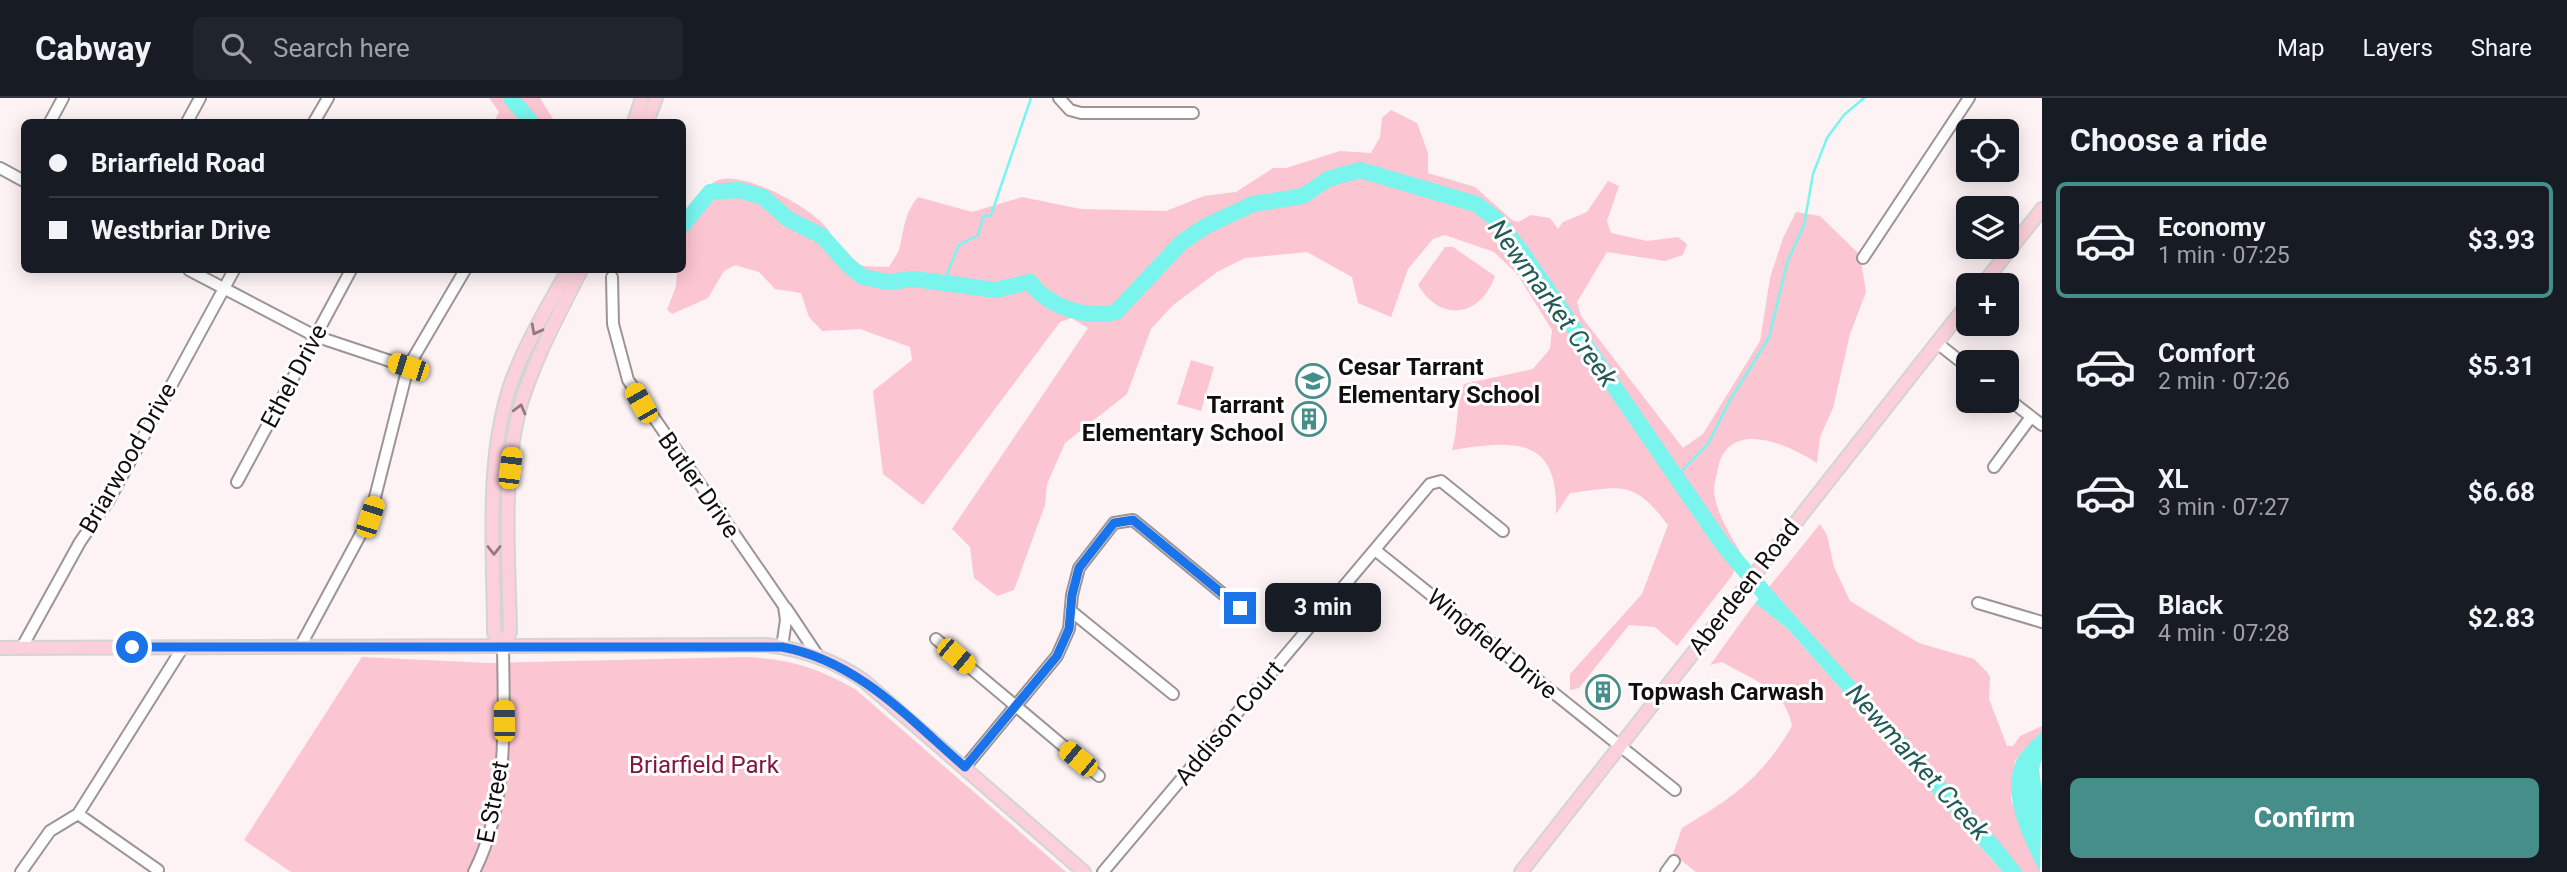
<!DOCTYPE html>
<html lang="en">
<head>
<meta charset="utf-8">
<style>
	:root { --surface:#171b24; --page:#20242c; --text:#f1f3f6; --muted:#9ea1a6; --line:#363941; --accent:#468e89 }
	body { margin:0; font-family:Roboto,sans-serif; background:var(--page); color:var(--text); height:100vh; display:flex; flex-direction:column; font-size:26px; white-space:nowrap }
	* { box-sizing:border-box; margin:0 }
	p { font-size:23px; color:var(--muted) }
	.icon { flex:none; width:38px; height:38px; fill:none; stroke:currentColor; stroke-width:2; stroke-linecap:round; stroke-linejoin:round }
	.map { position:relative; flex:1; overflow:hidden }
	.side { display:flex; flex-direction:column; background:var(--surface); width:525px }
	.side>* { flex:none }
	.banner { position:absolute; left:21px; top:21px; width:665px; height:154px; border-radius:10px; box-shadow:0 4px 18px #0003; display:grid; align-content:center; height:154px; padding:0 28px; background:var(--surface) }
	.controls { position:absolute; left:1956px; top:21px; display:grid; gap:14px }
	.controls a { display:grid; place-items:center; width:63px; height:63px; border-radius:10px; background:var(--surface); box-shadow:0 4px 18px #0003; font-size:35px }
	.end { position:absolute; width:32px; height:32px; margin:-16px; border:9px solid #1a73e8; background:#fff; box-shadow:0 0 0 4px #fff }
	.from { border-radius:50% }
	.bubble { position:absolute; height:49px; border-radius:10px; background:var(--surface); box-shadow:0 4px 18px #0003; font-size:23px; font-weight:700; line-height:49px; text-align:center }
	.car { position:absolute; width:21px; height:42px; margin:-21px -10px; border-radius:9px; box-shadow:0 0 5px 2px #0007; background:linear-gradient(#f5c518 24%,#345 0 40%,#f5c518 0 76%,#345 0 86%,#f5c518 0) }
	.banner b { display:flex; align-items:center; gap:24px; height:66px; font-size:26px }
	.banner b+b { border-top:2px solid var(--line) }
	.banner i { width:18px; height:18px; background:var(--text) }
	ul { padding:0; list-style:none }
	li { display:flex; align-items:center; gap:21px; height:116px; margin:0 14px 10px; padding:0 14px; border:4px solid transparent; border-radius:10px }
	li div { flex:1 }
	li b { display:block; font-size:26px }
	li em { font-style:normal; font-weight:700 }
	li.selected { border-color:var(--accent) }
	li>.icon { width:63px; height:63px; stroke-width:1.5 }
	h2 { padding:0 28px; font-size:32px; line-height:84px }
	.action { display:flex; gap:14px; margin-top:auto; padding:14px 28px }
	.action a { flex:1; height:80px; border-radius:10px; background:var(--accent); color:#fff; font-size:28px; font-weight:700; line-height:80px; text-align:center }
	header { display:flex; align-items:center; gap:42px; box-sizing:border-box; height:98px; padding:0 35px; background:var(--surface); border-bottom:2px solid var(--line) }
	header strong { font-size:33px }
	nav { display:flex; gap:38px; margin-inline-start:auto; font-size:24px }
	.search { width:490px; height:63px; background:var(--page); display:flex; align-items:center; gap:18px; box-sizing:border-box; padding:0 24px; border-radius:10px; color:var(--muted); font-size:26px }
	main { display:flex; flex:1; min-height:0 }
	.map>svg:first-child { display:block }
	.green { fill:#fbc5d1 }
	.water { fill:#79f5ee }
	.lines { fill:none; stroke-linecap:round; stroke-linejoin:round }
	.stream { stroke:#79f5ee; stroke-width:2.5 }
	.river { stroke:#79f5ee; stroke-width:16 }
	.minor-casing { stroke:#9e9395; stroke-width:14 }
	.major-casing { stroke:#d4d4d4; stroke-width:16 }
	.minor { stroke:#fff; stroke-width:10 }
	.major { stroke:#fbd0da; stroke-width:12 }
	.oneway { stroke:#92797f }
	.route { stroke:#1a73e8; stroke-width:9 }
	.labels { text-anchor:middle; stroke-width:6; stroke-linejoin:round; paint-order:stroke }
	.poi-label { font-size:24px; font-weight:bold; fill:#120e0f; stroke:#fff; text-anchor:start }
	.street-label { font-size:24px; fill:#120e0f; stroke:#fff }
	.park-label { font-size:24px; fill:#811740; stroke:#fff }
	.water-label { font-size:26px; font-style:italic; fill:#235956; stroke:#fff }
</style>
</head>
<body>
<header>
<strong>Cabway</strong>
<div class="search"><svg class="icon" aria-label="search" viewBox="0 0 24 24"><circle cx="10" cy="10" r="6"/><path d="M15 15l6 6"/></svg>Search here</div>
<nav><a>Map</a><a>Layers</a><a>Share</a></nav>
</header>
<main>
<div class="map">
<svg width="2042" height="774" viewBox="0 0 2042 774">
	<rect width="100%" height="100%" fill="#fdf3f5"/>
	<path class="green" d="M489,0H540L555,24H494L499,14Z
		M1391,12L1417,25L1428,55V75L1475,89L1512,122L1518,124L1531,117L1550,120L1558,131L1563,124L1587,114L1608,83L1619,88L1607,123L1611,135L1647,143L1678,139L1687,146L1683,157L1665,163L1607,154L1577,204L1581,218L1683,350L1703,336L1760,243L1770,180L1783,140L1796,114L1820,118L1860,157L1866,194L1850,236L1833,310L1820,339L1817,365C1788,346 1729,320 1718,370C1717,377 1714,385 1714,392C1715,414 1731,438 1742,457L1731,479L1677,548L1655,529L1629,527L1579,590L1570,592V576L1642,496L1668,427C1634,382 1623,388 1570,395L1556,416C1559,338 1514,342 1452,352C1459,329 1455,307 1464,286L1533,271L1550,251L1552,232L1517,176L1494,154L1445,137L1433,141L1408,171L1391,219L1358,205L1352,179L1307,154L1245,160L1217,174L1172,208L1151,231L1127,296L1065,345L1047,386L1045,407L1014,492L997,498L974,480L970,449L952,431L1088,230L1071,220L1060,224L923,407L883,376L873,293L912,262L910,249L860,231L822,233L809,219L801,195L775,191L759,174L735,167L724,173L708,200L672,216L667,212L676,188L677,172H682C683,158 680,142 683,129C688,113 704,84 722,81C748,76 800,105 819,122C834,134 839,157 857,166C865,170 880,168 889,169C892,163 899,155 900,148C904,130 905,114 918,99L972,114L1022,99L1081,111L1166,113L1204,98L1236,94L1273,70H1286L1340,53L1371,55L1380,39L1382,20Z
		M1445,149H1453L1495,178C1481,219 1440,225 1418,187Z
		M1191,262L1214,269L1201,313L1177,306Z
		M1820,426L1827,437L1834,469L1850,503L1919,545L1974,561L1987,574L1990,579L1989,601L2007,648H2013L2020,638L2042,628V633L2015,663L2011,702L2040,774H2023L1769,489Z
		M1755,505L1788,531L2003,774H1696L1673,756L1682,730C1733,699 1761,681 1792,628C1785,591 1753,582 1722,564L1710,567Z
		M362,559L488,565L745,559C790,561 816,569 855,591L1066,774H291L244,742Z"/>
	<path class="water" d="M1769,489L2002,747L2023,774H2003L1788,531L1755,505Z
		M2042,633V661L2039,671L2042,695L2040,774C2025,743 2002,701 2015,666C2019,654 2034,642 2042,633Z"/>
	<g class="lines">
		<path class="stream" d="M943,185L959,147L978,137L983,119L991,117L1031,0
			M1677,378L1708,346L1730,302L1769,240L1787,165L1804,127L1813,76L1827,40L1844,17L1864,0"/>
		<path class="river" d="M511,0L531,24
			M682,128L710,94L739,92L763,99L788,121L822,138L848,167L863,179L888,184L914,181L996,192L1030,184C1048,209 1086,221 1116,214L1182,144L1206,128L1253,106L1303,98L1328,81L1360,72L1476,106L1496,121L1523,156L1723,447L1778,511"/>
		<g class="minor-casing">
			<path id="minor" d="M1059,0L1070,12L1081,15H1193
				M50,24L63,0
				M187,24L200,0
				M314,24L328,0
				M0,70L24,83
				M1863,160L1969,0
				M189,172L315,238L408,269
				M612,179L613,226L628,282L784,508L786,522L782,549
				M1937,245L1969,270
				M2007,300L2042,327
				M1994,369L2031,319
				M237,384L351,172
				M1375,452L1675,692
				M1978,505L2042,524
				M786,510L818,558
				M1071,513L1173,596
				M936,541L1099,678
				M301,547L370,419L408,269L465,172
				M22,549L80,444L109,402L234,172
				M965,669L1057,558L1069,531L1072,497L1079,470L1114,425L1133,422L1240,510
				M78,716L158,772L157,774
				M21,774L50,733L78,716L183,549
				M474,774C509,705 504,624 503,548
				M1103,774L1430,386L1441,383L1503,433
				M1666,774L1674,763"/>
		</g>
		<g class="major-casing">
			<path id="major" d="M634,24L642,0
				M647,24L656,0
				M1982,187L2042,111
				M503,548L494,535C494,455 485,369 509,291C523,249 547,210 568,172
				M503,548L510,534C509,461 501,381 520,309C534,261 559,216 581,172
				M0,550L766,547C803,551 833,562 863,582L1084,774
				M1521,774L1969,204"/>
		</g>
		<use href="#minor" class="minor"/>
		<use href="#major" class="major"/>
	</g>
	<defs><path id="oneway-chevron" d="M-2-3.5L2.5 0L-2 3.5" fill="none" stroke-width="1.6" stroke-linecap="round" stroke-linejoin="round" transform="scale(1.75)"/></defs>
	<g class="oneway">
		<use href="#oneway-chevron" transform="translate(536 232) rotate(118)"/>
		<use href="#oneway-chevron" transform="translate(520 311) rotate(-75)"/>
		<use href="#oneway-chevron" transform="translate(494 452) rotate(90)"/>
	</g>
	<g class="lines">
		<path class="route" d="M132,549H782C858,563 908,620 965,669L1057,558L1069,531L1072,497L1079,470L1114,425L1133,422L1240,510"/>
	</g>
	<defs>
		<g id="school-ring" transform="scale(1.75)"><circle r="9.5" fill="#fff" stroke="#468e89" stroke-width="1.5"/><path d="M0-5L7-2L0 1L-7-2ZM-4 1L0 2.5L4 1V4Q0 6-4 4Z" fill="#468e89"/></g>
		<g id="building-ring" transform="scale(1.75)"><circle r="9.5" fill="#fff" stroke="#468e89" stroke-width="1.5"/><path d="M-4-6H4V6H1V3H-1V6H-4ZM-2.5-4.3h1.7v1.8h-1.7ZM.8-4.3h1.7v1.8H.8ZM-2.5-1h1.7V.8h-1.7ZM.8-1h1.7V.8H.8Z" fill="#468e89"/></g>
	</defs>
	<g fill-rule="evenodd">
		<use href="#school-ring" x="1313" y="283"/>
		<use href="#building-ring" x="1309" y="321"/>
		<use href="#building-ring" x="1603" y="594"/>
	</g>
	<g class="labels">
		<g class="poi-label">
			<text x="1338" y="277">Cesar Tarrant<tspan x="1338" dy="28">Elementary School</tspan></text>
			<text x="1284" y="315" text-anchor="end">Tarrant<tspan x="1284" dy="28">Elementary School</tspan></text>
			<text x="1628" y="602">Topwash Carwash</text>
		</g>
		<g class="street-label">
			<text transform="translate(294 278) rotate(-62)" y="8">Ethel Drive</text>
			<text transform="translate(128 360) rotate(-60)" y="8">Briarwood Drive</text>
			<text transform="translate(699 387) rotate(55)" y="8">Butler Drive</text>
			<text transform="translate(1744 489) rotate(-52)" y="8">Aberdeen Road</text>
			<text transform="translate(1492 546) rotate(39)" y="8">Wingfield Drive</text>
			<text transform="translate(1229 625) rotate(-50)" y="8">Addison Court</text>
			<text transform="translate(493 704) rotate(-79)" y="8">E Street</text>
		</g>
		<g class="park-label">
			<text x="704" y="675">Briarfield Park</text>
		</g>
		<g class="water-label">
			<text transform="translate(1553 205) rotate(54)" y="9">Newmarket Creek</text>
			<text transform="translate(1918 664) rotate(48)" y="9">Newmarket Creek</text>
		</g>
	</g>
</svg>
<div class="controls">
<a><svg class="icon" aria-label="locate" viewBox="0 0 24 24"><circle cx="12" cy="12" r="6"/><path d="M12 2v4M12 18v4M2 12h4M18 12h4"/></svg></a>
<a><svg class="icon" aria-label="layers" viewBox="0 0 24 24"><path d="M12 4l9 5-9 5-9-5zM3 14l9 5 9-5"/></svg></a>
<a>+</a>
<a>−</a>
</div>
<i class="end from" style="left:132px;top:549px"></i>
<i class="end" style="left:1240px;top:510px"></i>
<div class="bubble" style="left:1265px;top:485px;width:116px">3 min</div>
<i class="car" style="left:408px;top:269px;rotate:288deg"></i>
<i class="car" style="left:641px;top:305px;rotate:330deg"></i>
<i class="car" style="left:510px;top:370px;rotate:7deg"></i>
<i class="car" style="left:370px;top:419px;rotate:18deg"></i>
<i class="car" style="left:956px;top:558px;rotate:130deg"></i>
<i class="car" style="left:504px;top:623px;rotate:359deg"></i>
<i class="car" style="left:1078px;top:661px;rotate:310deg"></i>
<div class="banner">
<b><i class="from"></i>Briarfield Road</b>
<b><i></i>Westbriar Drive</b>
</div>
</div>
<section class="side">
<h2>Choose a ride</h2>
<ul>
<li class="selected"><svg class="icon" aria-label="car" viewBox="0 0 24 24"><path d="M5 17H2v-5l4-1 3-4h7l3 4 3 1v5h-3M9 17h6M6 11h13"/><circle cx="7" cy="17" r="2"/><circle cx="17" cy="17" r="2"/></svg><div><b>Economy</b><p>1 min · 07:25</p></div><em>$3.93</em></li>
<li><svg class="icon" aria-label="car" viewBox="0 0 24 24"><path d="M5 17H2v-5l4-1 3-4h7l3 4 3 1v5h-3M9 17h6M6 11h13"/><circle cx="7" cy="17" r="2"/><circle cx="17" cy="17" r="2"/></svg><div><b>Comfort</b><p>2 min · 07:26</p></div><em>$5.31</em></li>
<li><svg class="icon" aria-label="car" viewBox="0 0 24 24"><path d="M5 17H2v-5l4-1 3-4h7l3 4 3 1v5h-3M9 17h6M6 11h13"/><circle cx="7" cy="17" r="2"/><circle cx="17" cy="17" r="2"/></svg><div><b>XL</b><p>3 min · 07:27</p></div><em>$6.68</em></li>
<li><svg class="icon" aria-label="car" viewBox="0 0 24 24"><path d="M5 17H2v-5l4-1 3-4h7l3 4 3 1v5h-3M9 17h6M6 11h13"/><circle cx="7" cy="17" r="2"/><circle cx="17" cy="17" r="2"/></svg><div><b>Black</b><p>4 min · 07:28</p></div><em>$2.83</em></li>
</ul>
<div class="action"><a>Confirm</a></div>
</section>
</main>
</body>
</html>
